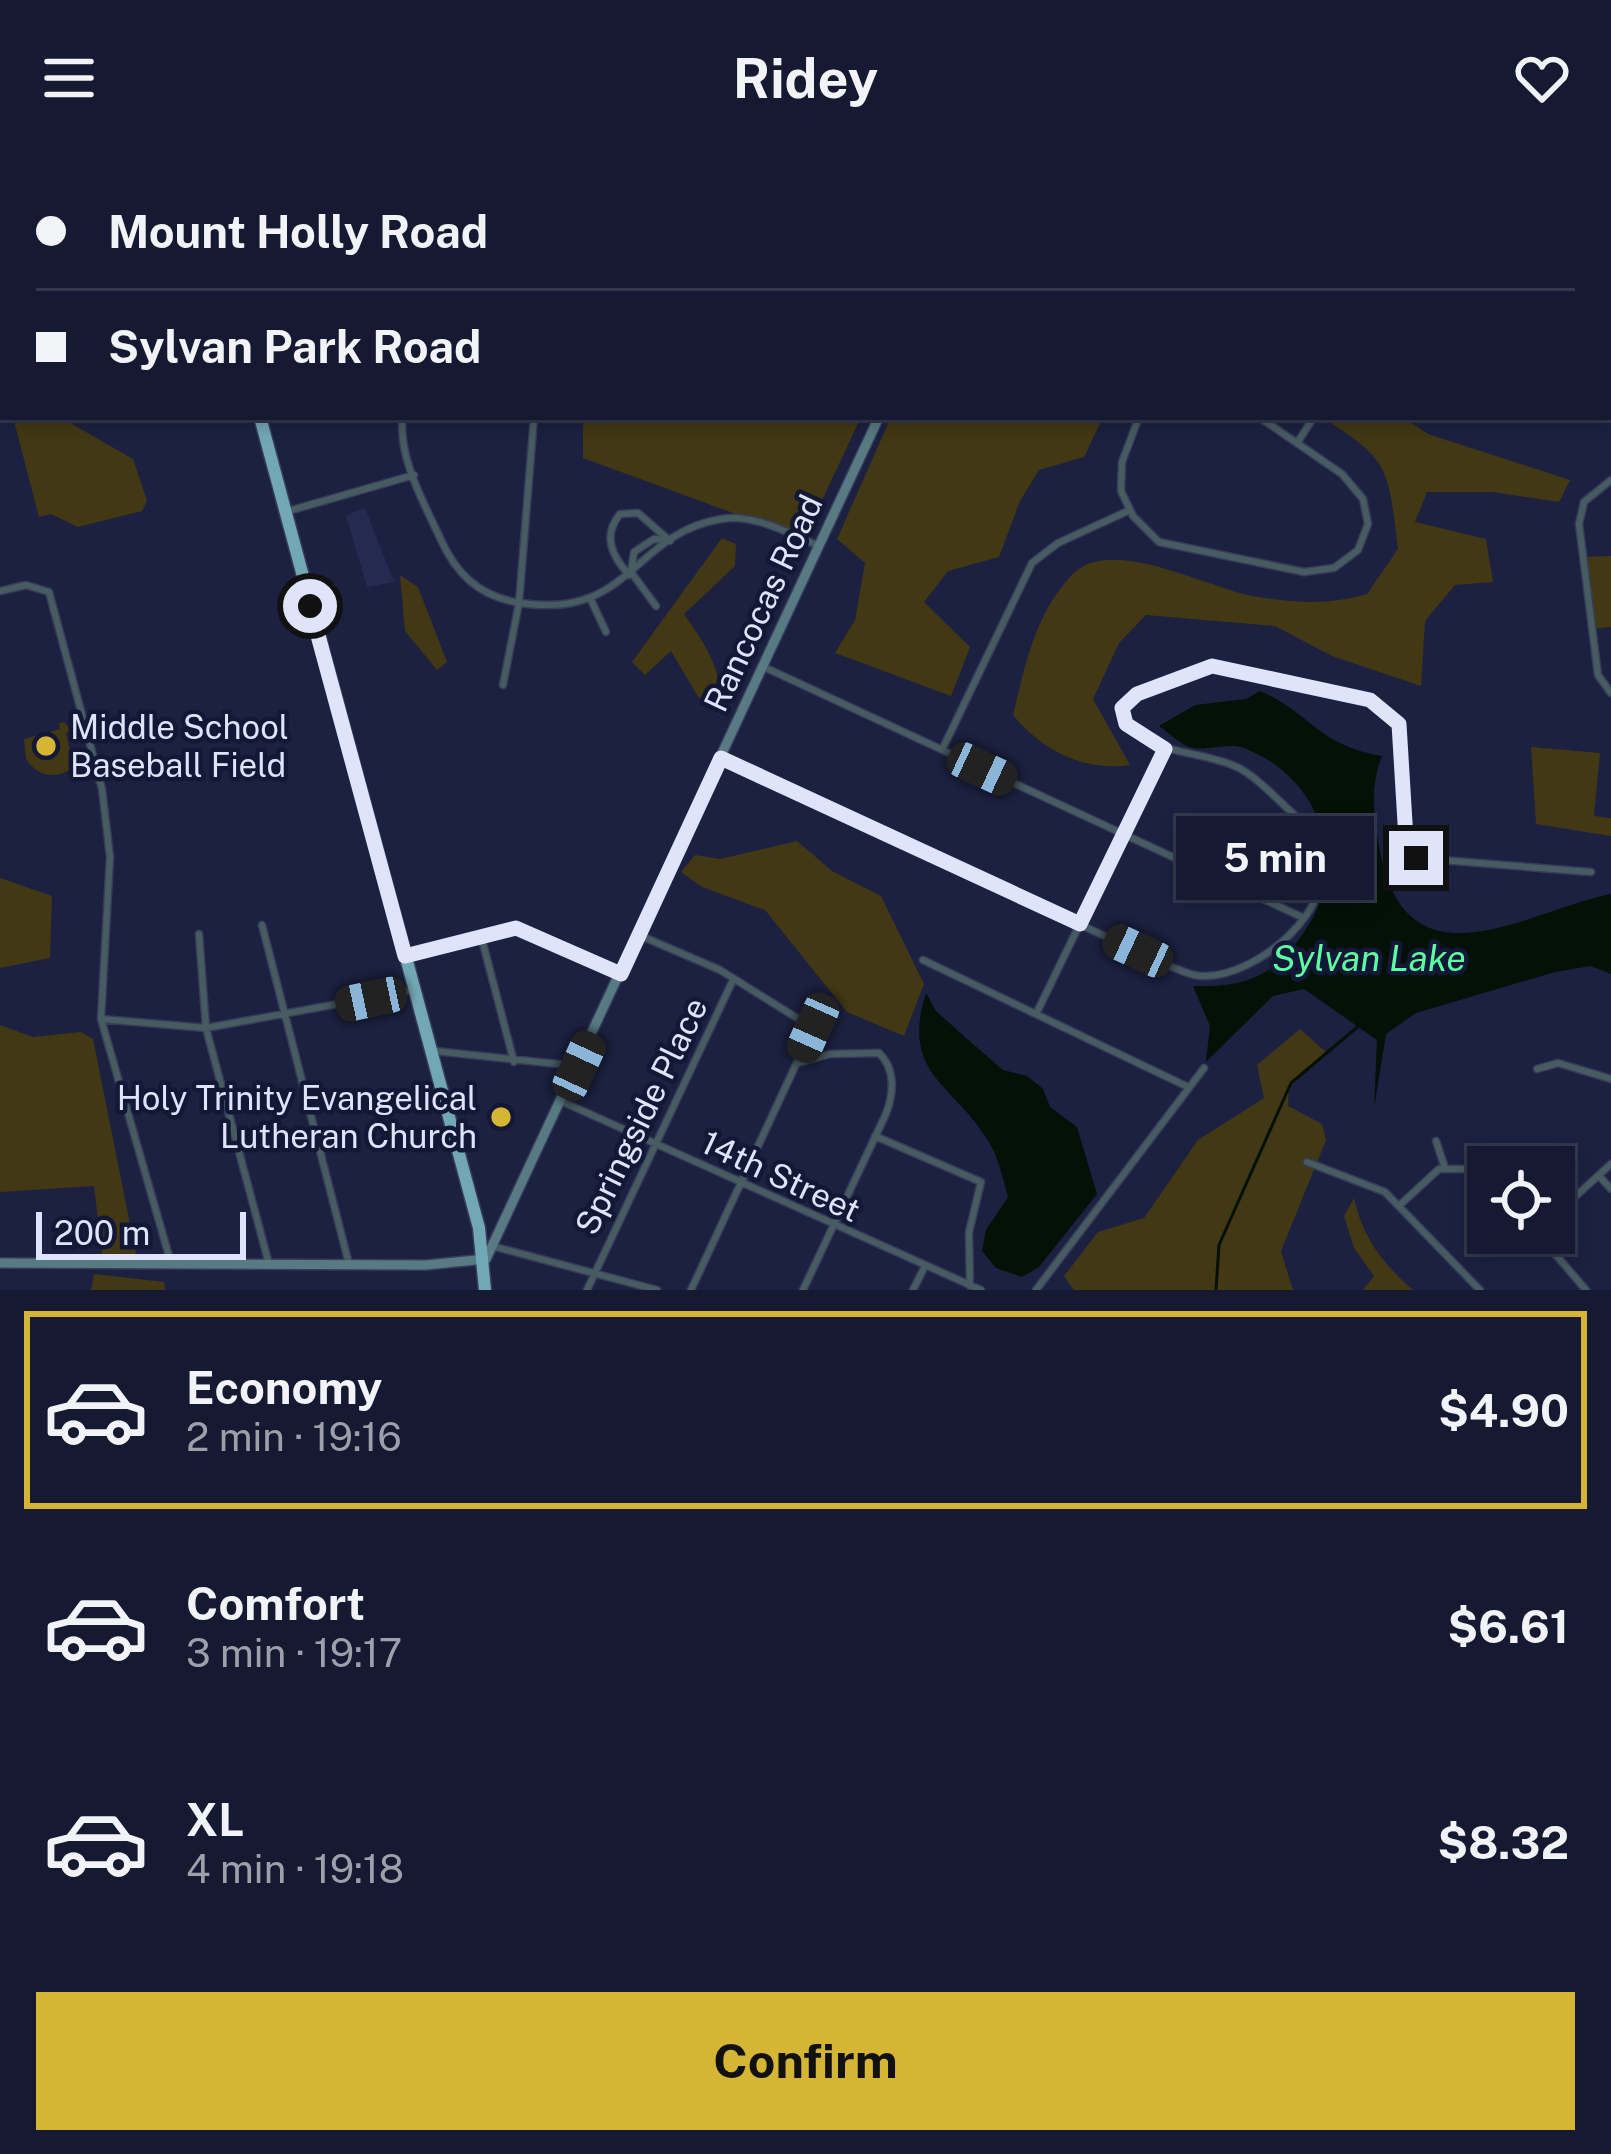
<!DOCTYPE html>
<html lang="en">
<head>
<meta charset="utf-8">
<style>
	:root { --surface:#151931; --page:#1e2239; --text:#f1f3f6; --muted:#9da0ab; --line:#34384d; --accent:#d5b534 }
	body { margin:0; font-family:"Public Sans",sans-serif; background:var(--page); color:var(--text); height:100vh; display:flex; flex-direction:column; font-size:45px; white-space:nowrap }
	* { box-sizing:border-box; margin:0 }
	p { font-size:39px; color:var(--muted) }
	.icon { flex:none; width:66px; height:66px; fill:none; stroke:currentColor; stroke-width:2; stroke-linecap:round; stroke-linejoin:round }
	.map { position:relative; height:1134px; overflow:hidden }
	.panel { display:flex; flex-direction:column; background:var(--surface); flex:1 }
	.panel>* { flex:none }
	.top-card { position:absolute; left:0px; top:0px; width:1611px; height:264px; box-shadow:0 6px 18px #0003,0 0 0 3px var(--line); display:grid; align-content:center; height:264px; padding:0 36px; background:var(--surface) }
	.fabs { position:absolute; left:1467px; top:990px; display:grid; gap:24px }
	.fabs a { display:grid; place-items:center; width:108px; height:108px; border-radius:0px; background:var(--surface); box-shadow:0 6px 18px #0003,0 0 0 3px var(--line); font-size:60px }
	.scale { position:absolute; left:36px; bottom:30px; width:210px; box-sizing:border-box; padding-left:12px; border:6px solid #dfe4fa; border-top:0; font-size:33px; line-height:42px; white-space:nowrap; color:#dfe4fa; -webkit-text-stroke:9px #131837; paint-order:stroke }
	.end { position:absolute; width:54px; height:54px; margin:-27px; border:15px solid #dfe4fa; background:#111; box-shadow:0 0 0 6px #111 }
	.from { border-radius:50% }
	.bubble { position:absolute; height:84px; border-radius:0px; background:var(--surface); box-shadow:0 6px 18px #0003,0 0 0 3px var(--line); font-size:39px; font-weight:700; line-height:84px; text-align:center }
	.car { position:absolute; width:36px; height:72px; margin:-36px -18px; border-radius:15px; box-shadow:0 0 9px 3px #0007; background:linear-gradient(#222 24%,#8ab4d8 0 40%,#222 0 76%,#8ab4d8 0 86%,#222 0) }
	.top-card b { display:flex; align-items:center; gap:42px; height:114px; font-size:45px }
	.top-card b+b { border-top:3px solid var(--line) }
	.top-card i { width:30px; height:30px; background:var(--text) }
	ul { padding:21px 0 0; list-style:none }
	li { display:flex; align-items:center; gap:36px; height:198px; margin:0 24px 18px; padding:0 12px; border:6px solid transparent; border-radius:0px }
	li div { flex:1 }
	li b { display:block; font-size:45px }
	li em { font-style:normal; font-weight:700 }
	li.on { border-color:var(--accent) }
	li>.icon { width:108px; height:108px; stroke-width:1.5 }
	.button { display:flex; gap:24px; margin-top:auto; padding:24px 36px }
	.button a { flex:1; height:138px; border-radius:0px; background:var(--accent); color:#111; font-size:48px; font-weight:700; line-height:138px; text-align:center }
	header { display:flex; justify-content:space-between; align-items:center; height:156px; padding:0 36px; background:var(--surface); font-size:54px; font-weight:700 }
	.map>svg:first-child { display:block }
	.built { fill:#252b50 }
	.green { fill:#423814 }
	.water { fill:#031107 }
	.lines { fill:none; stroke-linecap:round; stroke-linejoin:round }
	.stream { stroke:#031107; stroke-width:3 }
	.street-casing { stroke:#373c5b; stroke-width:9 }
	.secondary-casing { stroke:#373c5b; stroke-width:12 }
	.highway-casing { stroke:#373c5b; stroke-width:15 }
	.street { stroke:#475c61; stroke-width:6 }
	.secondary { stroke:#587b83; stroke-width:9 }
	.highway { stroke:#72a8b5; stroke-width:12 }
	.route { stroke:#dfe4fa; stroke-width:15 }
	.poi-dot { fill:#d5b534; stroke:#131837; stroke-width:4.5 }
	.labels { text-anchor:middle; stroke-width:9; stroke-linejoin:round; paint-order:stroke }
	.street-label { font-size:33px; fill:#dfe4fa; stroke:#131837 }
	.poi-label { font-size:33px; fill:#dfe4fa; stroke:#131837; text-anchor:start }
	.water-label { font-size:36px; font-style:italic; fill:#5cffa1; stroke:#131837 }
</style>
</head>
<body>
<header><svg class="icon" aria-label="menu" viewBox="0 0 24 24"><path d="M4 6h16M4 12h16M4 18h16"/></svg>Ridey<svg class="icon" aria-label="heart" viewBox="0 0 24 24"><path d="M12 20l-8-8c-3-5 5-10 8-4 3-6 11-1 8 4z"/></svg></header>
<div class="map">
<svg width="1611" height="1134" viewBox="0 0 1611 1134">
	<rect width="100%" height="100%" fill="#1c2141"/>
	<path class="built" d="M365,352L394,426L367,431L346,359Z"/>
	<path class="green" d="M1022,0H1611V230L1608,3Z
		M13,261H70L72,268L133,303L147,345L142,355L78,371L51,358L39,361Z
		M583,261H861L804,383L583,302Z
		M891,261H1103L1084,301L1039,314L1020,345L999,401L948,415L924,446L970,491L951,540L835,497L855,464L865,407L837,383Z
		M1321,261H1403L1428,278L1570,324L1559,346L1492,336H1427L1415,366L1486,383L1493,426L1455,429L1425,465L1421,530L1332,500L1275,470L1146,459L1119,487L1093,543L1130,609C1085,616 1042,595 1013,559C1025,510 1036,454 1074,417C1113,379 1211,434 1258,441C1296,447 1330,449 1367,438L1398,393C1388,312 1391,304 1321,261Z
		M722,382L736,388L735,410L684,458C708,492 724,517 720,559L697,539L671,495L645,519L632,506Z
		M1611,400V471L1591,473L1581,401Z
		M400,419L418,431L447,506L437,514L405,475Z
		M64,566L72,575L66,577L74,611C56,624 38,621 26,603L24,583L60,573L59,567Z
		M1531,591L1600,597L1594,660L1611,662V680L1536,668Z
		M797,685L832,715L881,740L924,828L904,880L847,856L765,754L702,731L681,716L695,699L720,703Z
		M0,722L52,740L50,802L0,812Z
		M0,869L33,881L81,876L93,883L136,1098H102L94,1030L0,1036Z
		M1300,873L1327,897L1289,929L1288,950L1322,968L1326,984L1281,1095L1293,1134H1074L1064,1120L1098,1076L1144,1062L1198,984L1264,942L1257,909Z
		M1354,1042C1363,1082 1382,1107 1413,1134H1363L1374,1120L1354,1092L1344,1060Z
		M94,1118L164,1126L165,1134H91Z"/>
	<path class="water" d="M1260,535C1313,558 1315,588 1382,600C1369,631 1374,667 1381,700C1410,836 1529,754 1611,738V818L1591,810L1555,816L1416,857L1386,878L1374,952L1377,884L1304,833L1273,840L1206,906L1210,870L1193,830C1245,831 1271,822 1302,779C1351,713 1324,623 1244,592C1228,586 1206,596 1189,591C1180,588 1168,576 1159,570L1195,549L1246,543Z
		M926,837L936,855L966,882L1003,914L1027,920L1043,933L1050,951L1077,971L1097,1038L1039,1111L1022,1121L996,1112L982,1095L986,1074L1008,1041C1003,1023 999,1003 989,986C954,927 900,919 926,837Z"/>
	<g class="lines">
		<path class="stream" d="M1216,1134L1219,1089L1291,927L1361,868"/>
		<g class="street-casing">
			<path id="street" d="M524,0L525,3
				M448,3L459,0
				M403,261C397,300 425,349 441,384C456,417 478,439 515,446C630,467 631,378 721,363C753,357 788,377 817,389
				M1139,261L1122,306L1121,335L1133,360L1159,386L1304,416L1334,412L1358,394L1368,368L1363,343L1342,318L1259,261
				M1297,287L1314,261
				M1611,324L1584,346L1579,368L1598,519L1611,537
				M285,356L414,319
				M629,419C612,400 602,380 620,358L638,357L670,385
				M0,435L26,429L49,436L102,633L110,701L101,863L171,1107
				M591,444L606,476
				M656,450L631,416L634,396L654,383L667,384
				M764,511L1304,762
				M503,529L519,447L534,261
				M942,594L1032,407L1058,387L1130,354
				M721,602L1167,809C1178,813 1190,820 1202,820C1256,822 1339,753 1320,695C1315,677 1300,664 1287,652C1272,638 1255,620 1237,611C1199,593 1149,601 1122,562L1131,541L1212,510L1376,545L1399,568L1406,683L1416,702L1591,716
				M262,769L349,1108
				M199,778L206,872L269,1108
				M639,779L720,814L813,872L691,1134
				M481,780L514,906
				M409,799L516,772L621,818
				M923,804L1188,931
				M1037,856L1165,593
				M101,863L206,872L414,834
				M435,895L577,910
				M798,907L830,898L879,897C896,913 894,939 885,960L803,1134
				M1537,913L1558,907L1611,923
				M563,946L981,1134
				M875,980L981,1026L969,1076L970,1130
				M1436,985L1445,1012
				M1307,1006L1385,1036L1480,1134
				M1599,1020L1611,1033
				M1401,1048L1439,1013H1470L1488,1023
				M1554,1060L1611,1008
				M1537,1077L1586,1134
				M492,1090L657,1134
				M587,1134L733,824
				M913,1134L924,1112
				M1036,1134L1204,912"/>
		</g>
		<g class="secondary-casing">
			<path id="secondary" d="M959,0L967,3
				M996,3L998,0
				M1608,241L1611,242
				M0,1107L426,1109L486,1103L879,261"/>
		</g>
		<g class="highway-casing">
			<path id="highway" d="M193,0L194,3
				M260,261L479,1072L485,1134"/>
		</g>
		<use href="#street" class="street"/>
		<use href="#secondary" class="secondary"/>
		<use href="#highway" class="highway"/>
	</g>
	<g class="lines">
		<path class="route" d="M310,450L405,800L516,772L621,818L721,602L1080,768L1165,593L1126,568L1122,552L1137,538L1212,510L1370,544L1399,568L1406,683L1416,702"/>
	</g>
	<g class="poi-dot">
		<circle cx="46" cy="590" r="12"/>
		<circle cx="501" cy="961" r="12"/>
	</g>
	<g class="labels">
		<g class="street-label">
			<text transform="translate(763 447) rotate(-65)" y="12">Rancocas Road</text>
			<text transform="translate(641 960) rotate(-64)" y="12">Springside Place</text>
			<text transform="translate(781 1020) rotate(25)" y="12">14th Street</text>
		</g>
		<g class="poi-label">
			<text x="70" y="583">Middle School<tspan x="70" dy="38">Baseball Field</tspan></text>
			<text x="477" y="954" text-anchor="end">Holy Trinity Evangelical<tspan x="477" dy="38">Lutheran Church</tspan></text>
		</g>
		<g class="water-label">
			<text x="1369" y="815">Sylvan Lake</text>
		</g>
	</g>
</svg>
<div class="fabs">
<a><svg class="icon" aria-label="locate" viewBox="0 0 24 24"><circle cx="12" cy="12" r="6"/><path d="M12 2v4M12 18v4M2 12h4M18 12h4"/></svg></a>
</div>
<div class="scale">200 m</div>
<i class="end from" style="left:310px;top:450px"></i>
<i class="end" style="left:1416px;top:702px"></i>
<div class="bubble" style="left:1176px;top:660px;width:198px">5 min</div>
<i class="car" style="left:982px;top:613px;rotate:115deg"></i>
<i class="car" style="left:1138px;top:795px;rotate:295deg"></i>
<i class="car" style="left:371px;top:843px;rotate:258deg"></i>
<i class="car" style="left:813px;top:872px;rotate:204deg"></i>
<i class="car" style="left:579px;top:910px;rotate:25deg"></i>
<div class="top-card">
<b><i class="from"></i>Mount Holly Road</b>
<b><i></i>Sylvan Park Road</b>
</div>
</div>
<section class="panel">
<ul>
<li class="on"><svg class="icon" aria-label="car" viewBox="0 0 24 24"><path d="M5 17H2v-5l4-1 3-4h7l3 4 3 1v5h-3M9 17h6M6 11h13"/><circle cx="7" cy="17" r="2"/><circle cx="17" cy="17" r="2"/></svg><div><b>Economy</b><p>2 min · 19:16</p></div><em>$4.90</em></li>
<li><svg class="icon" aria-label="car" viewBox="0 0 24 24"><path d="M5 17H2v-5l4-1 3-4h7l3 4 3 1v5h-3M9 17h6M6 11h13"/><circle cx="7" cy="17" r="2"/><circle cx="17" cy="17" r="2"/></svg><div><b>Comfort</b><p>3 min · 19:17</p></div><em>$6.61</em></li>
<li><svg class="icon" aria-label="car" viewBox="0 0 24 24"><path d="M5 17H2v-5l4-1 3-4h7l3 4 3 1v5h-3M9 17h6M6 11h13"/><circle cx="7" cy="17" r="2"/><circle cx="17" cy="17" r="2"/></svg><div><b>XL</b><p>4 min · 19:18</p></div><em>$8.32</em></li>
</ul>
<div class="button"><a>Confirm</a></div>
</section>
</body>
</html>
